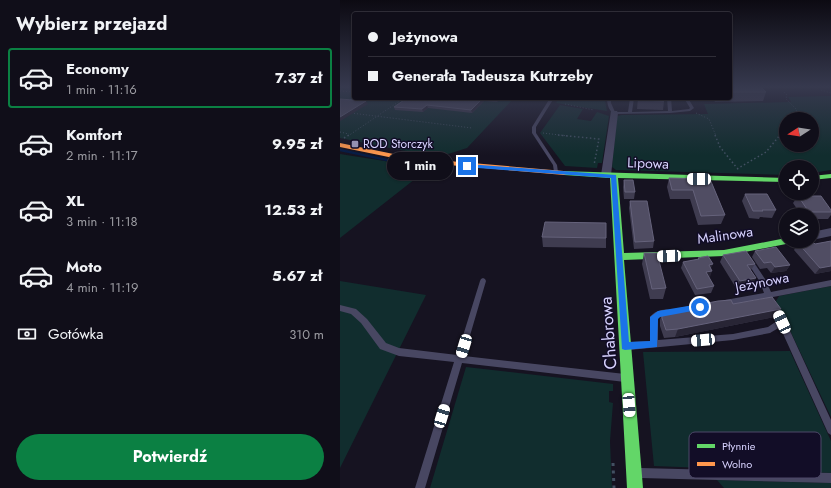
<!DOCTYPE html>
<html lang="pl">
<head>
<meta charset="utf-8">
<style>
	:root { --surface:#100e19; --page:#191722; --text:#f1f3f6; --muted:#9c9ca2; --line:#302e38; --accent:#0b8043 }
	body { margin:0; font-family:Jost,sans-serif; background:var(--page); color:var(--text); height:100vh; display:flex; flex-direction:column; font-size:15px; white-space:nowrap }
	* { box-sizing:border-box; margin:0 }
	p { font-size:13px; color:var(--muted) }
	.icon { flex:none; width:22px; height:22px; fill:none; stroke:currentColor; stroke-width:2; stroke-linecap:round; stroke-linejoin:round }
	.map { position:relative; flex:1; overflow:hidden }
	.details { display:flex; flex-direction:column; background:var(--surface); width:340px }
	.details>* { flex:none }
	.top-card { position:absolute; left:12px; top:12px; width:380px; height:88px; border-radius:4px; box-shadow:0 1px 3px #0004,0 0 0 1px var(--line); display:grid; align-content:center; height:88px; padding:0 16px; background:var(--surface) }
	.needle { width:26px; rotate:258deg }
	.controls { position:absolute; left:439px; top:112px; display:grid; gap:8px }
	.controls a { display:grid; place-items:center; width:40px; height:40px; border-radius:50%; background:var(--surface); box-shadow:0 1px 3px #0004,0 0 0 1px var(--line); font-size:20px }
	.end { position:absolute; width:18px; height:18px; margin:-9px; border:5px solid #1a73e8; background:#fff; box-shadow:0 0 0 2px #fff }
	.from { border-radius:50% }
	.bubble { position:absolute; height:28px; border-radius:14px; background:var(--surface); box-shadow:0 1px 3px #0004,0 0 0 1px var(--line); font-size:13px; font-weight:700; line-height:28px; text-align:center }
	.car { position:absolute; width:12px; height:24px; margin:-12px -6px; border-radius:5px; box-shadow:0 0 3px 1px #0007; background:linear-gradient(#fff 24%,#345 0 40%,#fff 0 76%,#345 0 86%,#fff 0) }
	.top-card b { display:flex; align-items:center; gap:14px; height:38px; font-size:15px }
	.top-card b+b { border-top:1px solid var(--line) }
	.top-card i { width:10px; height:10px; background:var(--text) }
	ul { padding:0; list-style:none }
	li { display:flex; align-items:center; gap:12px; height:60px; margin:0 8px 6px; padding:0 8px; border:2px solid transparent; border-radius:4px }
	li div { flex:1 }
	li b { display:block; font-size:15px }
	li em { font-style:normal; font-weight:700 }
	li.on { border-color:var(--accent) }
	li>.icon { width:36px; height:36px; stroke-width:1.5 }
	h2 { padding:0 16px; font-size:18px; line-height:48px }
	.pay { display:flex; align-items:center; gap:10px; height:44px; padding:0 16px; font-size:15px }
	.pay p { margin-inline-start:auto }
	.cta { display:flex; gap:8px; margin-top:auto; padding:8px 16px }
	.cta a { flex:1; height:46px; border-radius:24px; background:var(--accent); color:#fff; font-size:16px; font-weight:700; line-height:46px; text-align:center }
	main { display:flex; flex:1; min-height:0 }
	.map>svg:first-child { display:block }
	.green { fill:#112d2e; fill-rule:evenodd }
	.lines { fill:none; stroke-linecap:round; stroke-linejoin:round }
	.stream { stroke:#071c44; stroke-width:2.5 }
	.path-far2 { stroke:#425062; stroke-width:1; stroke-dasharray:1 2; stroke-linecap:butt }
	.path-far1 { stroke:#425062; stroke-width:1.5; stroke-dasharray:1.5 2.5; stroke-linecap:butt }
	.path { stroke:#425062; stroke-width:3; stroke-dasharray:3 4.5; stroke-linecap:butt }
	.lane { fill:#484762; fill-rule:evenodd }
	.street { fill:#484762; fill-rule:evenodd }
	.fast { fill:#63d668; fill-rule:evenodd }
	.slow { fill:#ff974d; fill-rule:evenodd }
	.wall { fill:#3f3c50 }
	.shaded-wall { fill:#282535 }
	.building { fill:#504d63; stroke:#65627b }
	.route { fill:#1a73e8 }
	.poi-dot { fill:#9490b1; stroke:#120d27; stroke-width:1.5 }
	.labels { text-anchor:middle; stroke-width:3; stroke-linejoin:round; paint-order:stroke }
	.far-poi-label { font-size:12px; fill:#d8d3ff; stroke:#120d27; text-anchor:start }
	.street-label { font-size:14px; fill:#d8d3ff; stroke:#120d27 }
	.near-street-label { font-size:17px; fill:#d8d3ff; stroke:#120d27 }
	.key { fill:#120d27; stroke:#4d4868; stroke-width:1 }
	.key-label { font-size:11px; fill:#d8d3ff }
</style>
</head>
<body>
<main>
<section class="details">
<h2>Wybierz przejazd</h2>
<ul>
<li class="on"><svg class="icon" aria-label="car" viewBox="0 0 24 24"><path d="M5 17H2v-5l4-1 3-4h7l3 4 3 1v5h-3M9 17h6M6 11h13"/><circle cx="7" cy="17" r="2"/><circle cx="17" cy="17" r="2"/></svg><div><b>Economy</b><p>1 min · 11:16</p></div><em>7.37 zł</em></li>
<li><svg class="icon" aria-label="car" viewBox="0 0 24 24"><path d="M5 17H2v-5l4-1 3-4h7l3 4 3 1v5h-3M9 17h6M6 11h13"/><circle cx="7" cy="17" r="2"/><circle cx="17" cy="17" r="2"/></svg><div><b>Komfort</b><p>2 min · 11:17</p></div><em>9.95 zł</em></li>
<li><svg class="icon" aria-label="car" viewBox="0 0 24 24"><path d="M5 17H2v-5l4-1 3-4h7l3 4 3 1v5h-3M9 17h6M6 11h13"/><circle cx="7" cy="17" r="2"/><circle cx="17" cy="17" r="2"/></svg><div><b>XL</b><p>3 min · 11:18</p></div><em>12.53 zł</em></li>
<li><svg class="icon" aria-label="car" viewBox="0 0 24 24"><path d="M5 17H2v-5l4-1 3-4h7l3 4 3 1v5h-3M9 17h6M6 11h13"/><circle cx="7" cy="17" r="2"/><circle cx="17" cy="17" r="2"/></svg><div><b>Moto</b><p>4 min · 11:19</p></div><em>5.67 zł</em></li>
</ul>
<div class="pay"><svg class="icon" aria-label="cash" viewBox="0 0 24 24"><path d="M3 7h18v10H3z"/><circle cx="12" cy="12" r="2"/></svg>Gotówka<p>310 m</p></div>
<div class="cta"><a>Potwierdź</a></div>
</section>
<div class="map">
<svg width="491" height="488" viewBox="0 0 491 488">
	<rect width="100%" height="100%" fill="#161321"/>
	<path class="green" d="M0,87H14V98H174L127,148L102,156L60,150L0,138Z
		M491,96V170L472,173V167H446V175L276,170L272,167L277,116L282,115L368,114L364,104L451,102L448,97ZM446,119H472V145H446Z
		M219,98L265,101L267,111L216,103Z
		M220,105L243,109L237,119L251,121L257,112L269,116L262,163H258L257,168L225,166L200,133Z
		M0,154L89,168L0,238Z
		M0,281L86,295L0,468Z
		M491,286V417L436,301L439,296Z
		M450,351L491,441V473L314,466L303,352Z
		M126,367L273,384V391H269V402L273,403L270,441L272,488H90Z
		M377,480L491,483V488H384Z"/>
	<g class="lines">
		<path class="stream" d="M0,150L66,164L107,168"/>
		<path class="path-far2" d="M481,90L491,93
			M0,91L14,92
			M444,92L447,95L446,99L456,109L457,113L452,119
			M225,104L254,110
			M11,113L132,128
			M356,113L369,119L376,136
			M0,132L9,134
			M203,133L228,136
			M8,136L64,98
			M439,136L446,127"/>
		<path class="path-far1" d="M218,135L259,139L254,165
			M375,135L380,147L397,168
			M4,138L9,135
			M397,169L426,152L440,135"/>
		<path class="path" d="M273,463L274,488"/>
		<path class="lane" d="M210,98H214L196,127V133L217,165L218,172L216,173L214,172L213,165L192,133V127Z
			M267,98H271V103L275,112H288L290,98H294L292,112L328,111L327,98H331L332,111L349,109L350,108L344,98H348L354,108L350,111L330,113L274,114C269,111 267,104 267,98Z
			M407,258H411L425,279L431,292L491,280V286L433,297L432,300L430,301L428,300L427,298L385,306L383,305L381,303L383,301L385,300L424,293L420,282L406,260Z
			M143,278L145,279L146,281L124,356L285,374L288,375L289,378L288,381L285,382L122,363L85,488H75L114,362L59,356L40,349L21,323L11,314L0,311V305L16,309L27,319L46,343L59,348L117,355L140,281L141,279Z
			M434,303L437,304L445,320L491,420V435L488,433L440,327L430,333L393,340L289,350L286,349L285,346L286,343L289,342L310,341V317C314,311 324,308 331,310L332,312L331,314L320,317L318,318V340L393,334L428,327L437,321L430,306L431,304Z
			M301,468L491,473V483L301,478L297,477L296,473L297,469Z"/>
		<path class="street" d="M271,111H277L278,113L271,175L266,178L261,175Z
			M491,228V236L472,240V232Z"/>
		<path class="fast" d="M221,171L446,178V182L278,178L284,253L384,250L446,238V241H450L446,244L384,256L284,260L303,488H287L270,178L224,175L220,173Z
			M491,174V178L472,180V176Z"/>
		<path class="slow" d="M0,143L73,158L224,171L228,173L224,175L73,162L0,147Z"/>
	</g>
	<path class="wall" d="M390,87L426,92L423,101L375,102L373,98H390Z
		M67,98H161L157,102L144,101L132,113L88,108L83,112L55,110L54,107Z
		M298,98L324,101L323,110L297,109Z
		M329,178L370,179L385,215L381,224L358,225L350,199H330L327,187Z
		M284,180L295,192L294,199H284L283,187Z
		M405,194L436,210L432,218L420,217L419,219L409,218L402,201Z
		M458,196L491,210V215L488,219H472V215H461L453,203Z
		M290,201L314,241L313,248L294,249L289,208Z
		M202,237L266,238V248L203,247Z
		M491,241V271L475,274L454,250L458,243L475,244Z
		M415,251L450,265L446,271L431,273L427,268L420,269L412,257Z
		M304,253L326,288L323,299H310L302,264Z
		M383,255L415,264L411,270L412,285L396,288L380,262Z
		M358,258L370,277H369L374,286L371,293L355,295L341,268L343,262L358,260Z
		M393,304L434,317L335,337L324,338L320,326V320L322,312Z"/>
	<path class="shaded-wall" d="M144,98V101L132,113L131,110Z
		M158,98H161L157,102L156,99Z
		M26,101L28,104L2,120L0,121V117Z
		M87,105L88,108L83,112L82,109Z
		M373,264L370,270L369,265Z
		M450,265L446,271L431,273L435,267Z
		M491,266V271L475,274L480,268Z
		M372,271L370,277L364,278L366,272Z
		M416,278L412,285L396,288L400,281Z
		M441,309L434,317L335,337L338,329Z"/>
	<path class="building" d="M390,87H421L426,92H390Z
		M67,98H143L131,110L87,105L82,109L54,107Z
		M146,98H158L156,99Z
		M298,98H324V101L298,100Z
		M0,99L26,101L0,117Z
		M329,178L370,179L385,215L361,216L353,190H332Z
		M284,180H293L295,192H285Z
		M405,194H427L436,210H422L423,211H413Z
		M458,196H481L491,210V212H469Z
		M290,201H307L314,241L295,242Z
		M205,222L266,223V238L202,237Z
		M472,241L475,244L491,241V266L480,268L458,243Z
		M436,247L450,265L435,267L431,262L424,263L415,251Z
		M406,251L415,264L407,265L416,278L400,281L383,255Z
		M304,253H317L326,288L312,289Z
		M368,256L373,264L369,265L372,271L366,272L374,286L357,289L343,262L359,259L358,258Z
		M432,297L441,309L338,329L326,330L322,318V312L378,301L391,300L393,304Z"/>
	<linearGradient id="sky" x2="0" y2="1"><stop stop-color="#0c0a12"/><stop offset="0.56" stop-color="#36394e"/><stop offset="1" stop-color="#36394e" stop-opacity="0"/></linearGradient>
	<rect width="491" height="155" fill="url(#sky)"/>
	<path class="route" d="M127,164L276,175L289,342L310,341V317L318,311L360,304H363V309L320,317L318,319L317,347L285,350L282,349L271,178L125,167V165Z"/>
	<rect class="poi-dot" x="11" y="140" width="8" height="8" rx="2"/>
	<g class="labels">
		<g class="far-poi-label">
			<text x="23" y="148">ROD Storczyk</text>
		</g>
		<g class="street-label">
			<text transform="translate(308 163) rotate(2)" y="5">Lipowa</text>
			<text transform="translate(385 235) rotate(-8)" y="5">Malinowa</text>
			<text transform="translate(422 282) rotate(-11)" y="5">Jeżynowa</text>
		</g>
		<g class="near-street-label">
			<text transform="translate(268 333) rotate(-94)" y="6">Chabrowa</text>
		</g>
	</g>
	<rect x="349" y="432" width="132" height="46" rx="6" class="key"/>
	<rect x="357" y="444" width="18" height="4" fill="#63d668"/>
	<rect x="357" y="462" width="18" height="4" fill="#ff974d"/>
	<g class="key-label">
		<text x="382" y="450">Płynnie</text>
		<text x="382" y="468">Wolno</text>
	</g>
</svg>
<div class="controls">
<a><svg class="needle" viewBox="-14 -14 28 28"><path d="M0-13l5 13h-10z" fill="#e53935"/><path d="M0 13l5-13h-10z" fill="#9c9ca2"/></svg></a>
<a><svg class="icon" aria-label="locate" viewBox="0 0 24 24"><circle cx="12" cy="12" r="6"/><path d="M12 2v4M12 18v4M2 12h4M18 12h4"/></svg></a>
<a><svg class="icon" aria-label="layers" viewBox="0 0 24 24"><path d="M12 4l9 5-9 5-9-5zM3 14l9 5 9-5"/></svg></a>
</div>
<i class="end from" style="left:360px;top:307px"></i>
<i class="end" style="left:127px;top:166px"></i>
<div class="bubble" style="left:47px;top:152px;width:66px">1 min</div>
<i class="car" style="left:359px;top:179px;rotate:271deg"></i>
<i class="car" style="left:329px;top:256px;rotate:268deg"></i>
<i class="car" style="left:442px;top:322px;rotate:335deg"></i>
<i class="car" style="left:363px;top:340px;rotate:265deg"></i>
<i class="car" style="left:124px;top:346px;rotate:197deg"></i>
<i class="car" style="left:289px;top:405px;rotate:176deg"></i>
<i class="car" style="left:102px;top:416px;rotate:17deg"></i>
<div class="top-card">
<b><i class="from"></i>Jeżynowa</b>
<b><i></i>Generała Tadeusza Kutrzeby</b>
</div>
</div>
</main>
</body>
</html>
